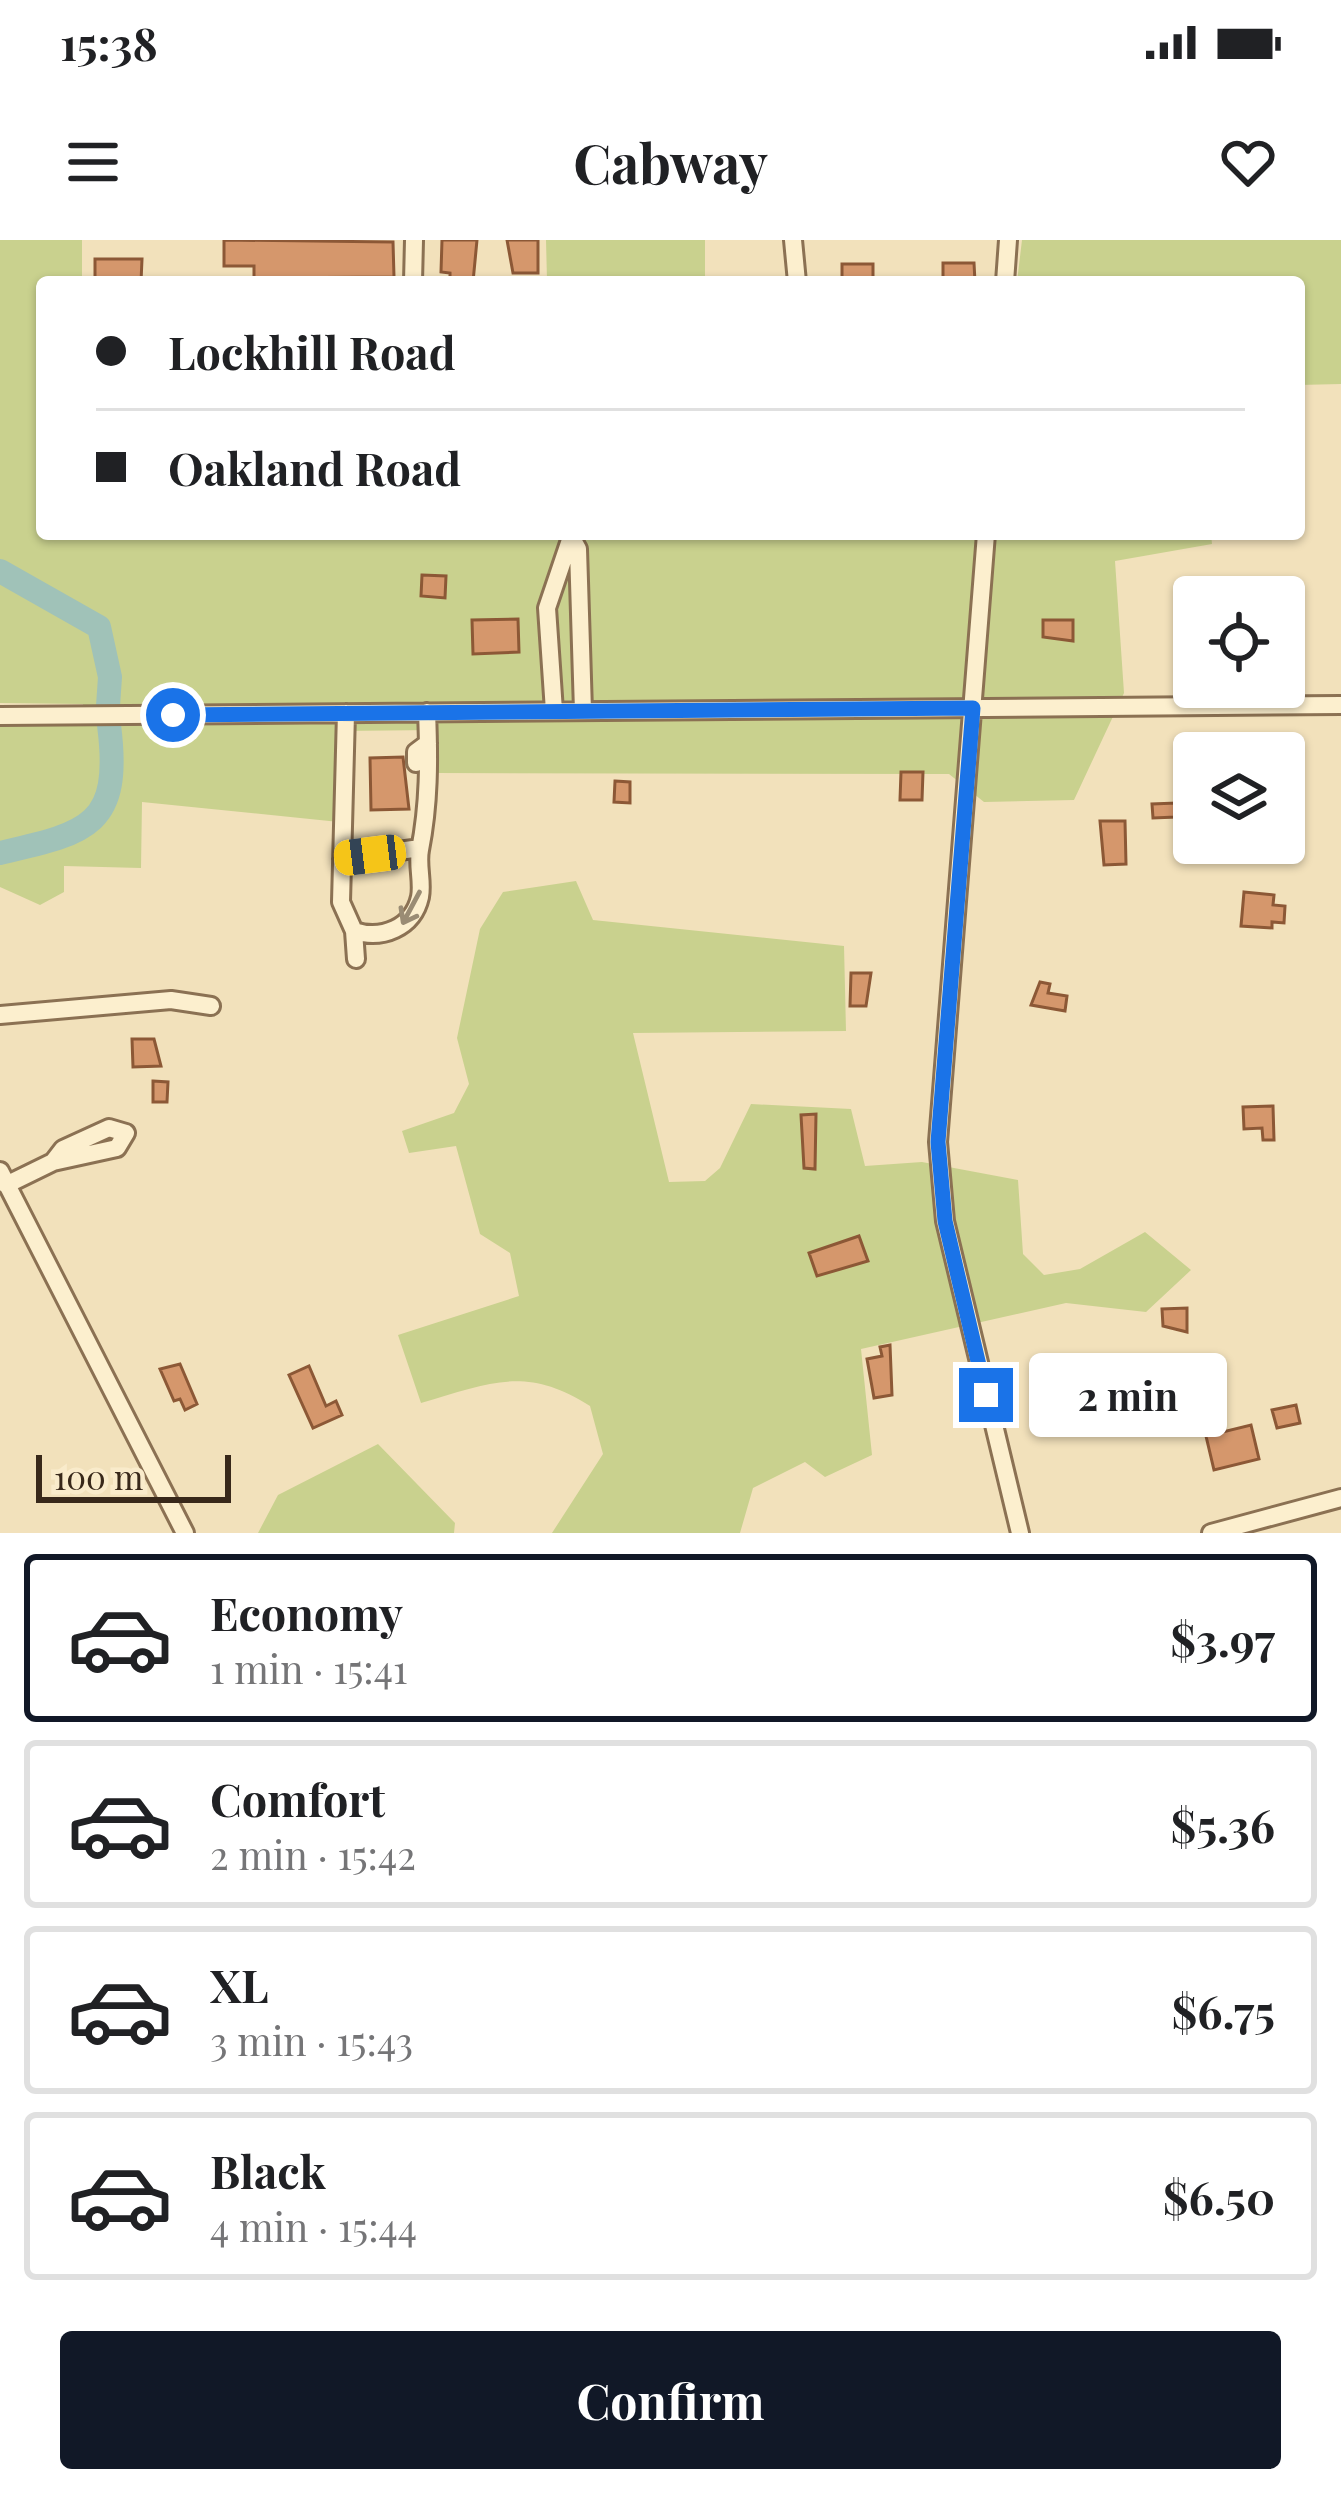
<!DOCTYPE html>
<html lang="en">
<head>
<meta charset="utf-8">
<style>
	:root { --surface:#fff; --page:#f2f2f2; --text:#202124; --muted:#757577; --line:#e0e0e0; --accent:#111827 }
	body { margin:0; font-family:"Playfair Display",serif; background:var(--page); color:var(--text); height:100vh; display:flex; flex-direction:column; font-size:45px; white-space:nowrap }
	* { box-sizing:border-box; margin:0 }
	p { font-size:39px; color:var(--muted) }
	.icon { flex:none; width:66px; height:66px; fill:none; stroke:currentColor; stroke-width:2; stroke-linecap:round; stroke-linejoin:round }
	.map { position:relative; height:1293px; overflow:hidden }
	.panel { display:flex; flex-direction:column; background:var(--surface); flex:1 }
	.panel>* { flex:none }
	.guide { position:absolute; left:36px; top:36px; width:1269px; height:264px; border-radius:12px; box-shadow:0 3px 9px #0004; display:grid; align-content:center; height:264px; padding:0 60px; background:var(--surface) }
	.fabs { position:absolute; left:1173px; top:336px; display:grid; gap:24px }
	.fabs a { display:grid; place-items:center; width:132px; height:132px; border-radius:12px; background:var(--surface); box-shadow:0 3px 9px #0004; font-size:60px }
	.scale { position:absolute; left:36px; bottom:30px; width:195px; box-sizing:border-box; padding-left:12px; border:6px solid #38281a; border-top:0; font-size:33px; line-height:42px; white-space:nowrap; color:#38281a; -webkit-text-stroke:9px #f9ebcb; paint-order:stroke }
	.end { position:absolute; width:54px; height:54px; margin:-27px; border:15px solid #1a73e8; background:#fff; box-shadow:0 0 0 6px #fff }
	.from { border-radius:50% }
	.bubble { position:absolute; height:84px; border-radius:12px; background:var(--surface); box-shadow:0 3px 9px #0004; font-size:39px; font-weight:700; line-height:84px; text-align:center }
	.car { position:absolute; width:36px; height:72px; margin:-36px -18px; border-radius:15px; box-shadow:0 0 9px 3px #0007; background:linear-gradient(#f5c518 24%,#345 0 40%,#f5c518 0 76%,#345 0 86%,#f5c518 0) }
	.guide b { display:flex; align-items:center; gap:42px; height:114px; font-size:45px }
	.guide b+b { border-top:3px solid var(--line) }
	.guide i { width:30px; height:30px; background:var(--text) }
	ul { padding:21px 0 0; list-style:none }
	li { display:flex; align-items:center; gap:36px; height:168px; margin:0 24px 18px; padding:0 36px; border:6px solid var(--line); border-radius:12px }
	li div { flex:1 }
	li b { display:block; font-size:45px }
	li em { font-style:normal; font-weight:700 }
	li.active { border-color:var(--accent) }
	li>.icon { width:108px; height:108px; stroke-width:1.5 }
	.button { display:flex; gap:24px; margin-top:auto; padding:24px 60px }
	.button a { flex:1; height:138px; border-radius:12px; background:var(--accent); color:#fff; font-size:48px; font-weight:700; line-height:138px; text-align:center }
	.status { display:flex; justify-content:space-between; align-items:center; height:84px; padding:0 60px; background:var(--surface); direction:ltr }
	.status svg { height:33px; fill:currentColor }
	header { display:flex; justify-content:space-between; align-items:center; height:156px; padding:0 60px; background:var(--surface); font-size:54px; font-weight:700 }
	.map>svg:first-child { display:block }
	.green { fill:#c9d18e; fill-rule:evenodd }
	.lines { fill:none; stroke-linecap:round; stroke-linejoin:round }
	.river { stroke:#a0c2b8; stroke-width:24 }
	.building { fill:#d5976c; stroke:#8c5836; stroke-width:3 }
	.minor-casing { stroke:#8b7153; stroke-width:22 }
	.minor { stroke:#fcefce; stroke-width:16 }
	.oneway { stroke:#9a8c74 }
	.route { stroke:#1a73e8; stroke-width:15 }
</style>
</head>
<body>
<div class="status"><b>15:38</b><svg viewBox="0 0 49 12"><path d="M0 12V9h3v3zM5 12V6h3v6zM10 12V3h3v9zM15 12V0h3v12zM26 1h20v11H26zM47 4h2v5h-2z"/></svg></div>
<header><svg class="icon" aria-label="menu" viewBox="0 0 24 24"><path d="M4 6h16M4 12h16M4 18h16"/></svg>Cabway<svg class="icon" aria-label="heart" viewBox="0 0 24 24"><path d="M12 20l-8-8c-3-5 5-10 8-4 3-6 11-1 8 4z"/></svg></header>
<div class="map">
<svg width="1341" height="1293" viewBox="0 0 1341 1293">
	<rect width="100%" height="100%" fill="#f2e1bb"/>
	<path class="green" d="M0,0H82V42H42V294H1211L1212,304L1115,321L1124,453L1074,560L984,562L949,534L436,533L435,490L339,491V582L142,562L141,628L64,626V652L40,665L0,647V485L81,483L83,464L0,463ZM518,379L519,412L473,413V380Z
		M546,0H705V42H533L547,40Z
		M1022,0H1341V144L1299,145V42H1017Z
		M576,641L593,680L844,706L846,791L633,793L669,942L705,941L720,928L751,864L851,869L865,926L922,922L1018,940L1023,1014L1044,1035L1080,1029L1145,992L1191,1030L1146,1072L1066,1063L861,1109L872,1215L825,1237L805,1222L753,1248L740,1293H552L603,1214L590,1166C526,1125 489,1143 421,1163L398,1095L519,1056L510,1013L480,994L456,906L409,913L402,891L454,873L469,844L457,798L480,689L503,652ZM859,996L867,1021L817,1036L810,1013Z
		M378,1204L455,1283L454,1293H258L278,1255Z"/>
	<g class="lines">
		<path class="river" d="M0,331L99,387L110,437L108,466
			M0,613C88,593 122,586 109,485"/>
	</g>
	<path class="building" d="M224,0L393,2L394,37L254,38V26H224Z
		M442,0H477L473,42H450V33L441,32Z
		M507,0H538V33H513Z
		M95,19H142L141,42H95Z
		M943,23H974L975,42H943Z
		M842,24H873V42H842Z
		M422,335L446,336L445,358L421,356Z
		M518,379L519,412L473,414L472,380Z
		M1043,380H1073V401L1043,397Z
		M403,517L409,569L371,570L370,518Z
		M901,532H923L922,560H900Z
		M615,541L630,542V563L614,562Z
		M1176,563V577L1153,578L1152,564Z
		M1100,581H1125L1126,624L1104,625Z
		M1244,652L1274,655L1273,665L1285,666L1284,683L1272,682V688L1241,686Z
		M851,733H871L866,766H850Z
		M1040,742L1050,744L1048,753L1067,756L1065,771L1031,765Z
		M132,799H154L161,826L133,827Z
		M153,841L168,842L167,862H153Z
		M1273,866L1274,900H1263L1262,888L1244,889L1243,867Z
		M816,874L815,929L804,928L801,875Z
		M859,996L868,1021L817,1036L809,1013Z
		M1187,1068V1092L1163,1086L1162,1069Z
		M890,1105L892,1155L874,1158L867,1119L882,1116L880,1107Z
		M180,1124L197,1164L185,1170L180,1159L174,1161L160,1129Z
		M309,1126L326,1166L336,1161L342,1175L313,1188L289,1135Z
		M1296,1165L1300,1183L1277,1188L1272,1170Z
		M1251,1185L1259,1219L1214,1230L1206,1196Z"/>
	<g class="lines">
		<g class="minor-casing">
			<path id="minor" d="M793,0L797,42
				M413,42L414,0
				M1005,42L1008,0
				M986,294L938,902L945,981L1020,1293
				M573,300L578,309L583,471
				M554,471L547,368L572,294
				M346,473L341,662L354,691C382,700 413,688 420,657C423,642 417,625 420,610C429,564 429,520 427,472
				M0,476L1341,465
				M416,523V512L428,503
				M342,619L420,608
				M354,691L356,719
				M0,775L171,760L211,766
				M0,931L185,1293
				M6,945L53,922L117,908L126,893L109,888L63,909L53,922
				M1211,1293L1341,1258"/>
		</g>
		<use href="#minor" class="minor"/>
	</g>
	<defs><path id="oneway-shaft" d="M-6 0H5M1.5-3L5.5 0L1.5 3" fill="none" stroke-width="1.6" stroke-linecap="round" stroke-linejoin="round" transform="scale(3)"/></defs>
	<use class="oneway" href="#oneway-shaft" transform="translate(411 668) rotate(118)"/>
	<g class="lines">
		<path class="route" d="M173,475L973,468L938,902L945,981L986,1155"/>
	</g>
</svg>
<div class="fabs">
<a><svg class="icon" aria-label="locate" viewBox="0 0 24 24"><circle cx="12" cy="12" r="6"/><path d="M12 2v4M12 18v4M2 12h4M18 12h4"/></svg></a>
<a><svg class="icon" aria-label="layers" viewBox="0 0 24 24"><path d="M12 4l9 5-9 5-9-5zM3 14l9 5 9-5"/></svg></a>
</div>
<div class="scale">100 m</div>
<i class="end from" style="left:173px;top:475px"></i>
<i class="end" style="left:986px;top:1155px"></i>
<div class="bubble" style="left:1029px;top:1113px;width:198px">2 min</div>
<i class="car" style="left:370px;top:615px;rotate:263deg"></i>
<div class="guide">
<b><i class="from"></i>Lockhill Road</b>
<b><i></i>Oakland Road</b>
</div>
</div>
<section class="panel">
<ul>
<li class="active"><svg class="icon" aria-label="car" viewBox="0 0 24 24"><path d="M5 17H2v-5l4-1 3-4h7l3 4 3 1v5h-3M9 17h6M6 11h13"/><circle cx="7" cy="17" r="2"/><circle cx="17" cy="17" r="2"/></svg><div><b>Economy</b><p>1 min · 15:41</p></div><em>$3.97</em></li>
<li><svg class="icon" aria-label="car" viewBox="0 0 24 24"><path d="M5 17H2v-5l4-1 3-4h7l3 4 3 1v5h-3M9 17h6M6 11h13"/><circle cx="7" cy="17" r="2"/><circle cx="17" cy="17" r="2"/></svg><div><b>Comfort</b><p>2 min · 15:42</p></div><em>$5.36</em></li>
<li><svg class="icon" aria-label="car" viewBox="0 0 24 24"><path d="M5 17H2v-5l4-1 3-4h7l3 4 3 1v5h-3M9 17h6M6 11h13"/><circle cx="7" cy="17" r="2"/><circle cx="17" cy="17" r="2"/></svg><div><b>XL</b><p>3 min · 15:43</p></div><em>$6.75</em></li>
<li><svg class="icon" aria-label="car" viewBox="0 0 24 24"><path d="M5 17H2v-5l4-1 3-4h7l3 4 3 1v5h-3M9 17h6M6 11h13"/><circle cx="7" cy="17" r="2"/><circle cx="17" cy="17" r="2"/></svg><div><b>Black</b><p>4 min · 15:44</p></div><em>$6.50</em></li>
</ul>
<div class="button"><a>Confirm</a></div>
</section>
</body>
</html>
